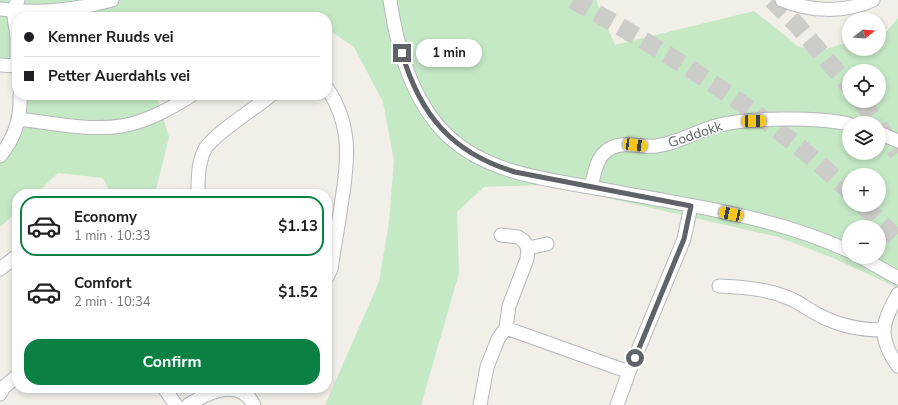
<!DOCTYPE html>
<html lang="en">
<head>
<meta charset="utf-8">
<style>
	:root { --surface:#fff; --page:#f2f2f2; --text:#202124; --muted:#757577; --line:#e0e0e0; --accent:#0b8043 }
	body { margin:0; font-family:"Nunito Sans",sans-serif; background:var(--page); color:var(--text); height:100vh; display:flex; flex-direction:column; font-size:15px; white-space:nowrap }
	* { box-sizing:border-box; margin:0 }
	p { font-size:13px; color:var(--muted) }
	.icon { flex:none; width:22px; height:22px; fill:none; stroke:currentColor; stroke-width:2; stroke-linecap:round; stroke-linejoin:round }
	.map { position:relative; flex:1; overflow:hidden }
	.drawer { position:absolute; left:12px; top:189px; width:320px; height:204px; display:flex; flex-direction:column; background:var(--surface); border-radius:16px; box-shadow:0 2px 6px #0003 }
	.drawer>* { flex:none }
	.guide { position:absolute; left:12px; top:12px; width:320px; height:88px; border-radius:16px; box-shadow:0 2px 6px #0003; display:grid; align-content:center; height:88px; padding:0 12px; background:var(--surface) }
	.needle { width:26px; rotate:73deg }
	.buttons { position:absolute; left:842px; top:12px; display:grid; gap:8px }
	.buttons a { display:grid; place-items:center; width:44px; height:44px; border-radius:50%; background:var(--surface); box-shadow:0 2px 6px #0003; font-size:20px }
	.end { position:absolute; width:18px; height:18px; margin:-9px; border:5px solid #5f6368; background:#fff; box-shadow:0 0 0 2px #fff }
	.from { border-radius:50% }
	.bubble { position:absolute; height:28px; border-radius:14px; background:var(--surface); box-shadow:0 2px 6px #0003; font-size:13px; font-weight:700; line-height:28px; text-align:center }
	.car { position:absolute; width:12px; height:24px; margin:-12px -6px; border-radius:5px; box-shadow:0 0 3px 1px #0007; background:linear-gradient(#f5c518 24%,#345 0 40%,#f5c518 0 76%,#345 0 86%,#f5c518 0) }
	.guide b { display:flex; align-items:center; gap:14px; height:38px; font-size:15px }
	.guide b+b { border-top:1px solid var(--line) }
	.guide i { width:10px; height:10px; background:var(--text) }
	ul { padding:7px 0 0; list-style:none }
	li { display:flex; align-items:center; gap:12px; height:60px; margin:0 8px 6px; padding:0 4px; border:2px solid transparent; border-radius:16px }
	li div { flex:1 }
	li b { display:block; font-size:15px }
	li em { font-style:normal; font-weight:700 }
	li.active { border-color:var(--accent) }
	li>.icon { width:36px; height:36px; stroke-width:1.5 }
	.button { display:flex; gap:8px; margin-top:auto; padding:8px 12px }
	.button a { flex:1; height:46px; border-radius:16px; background:var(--accent); color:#fff; font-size:16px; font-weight:700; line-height:46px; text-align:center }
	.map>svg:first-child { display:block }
	.green { fill:#c5e8c5; fill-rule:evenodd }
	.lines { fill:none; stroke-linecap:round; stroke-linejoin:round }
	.highway-tunnel { stroke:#ccccc8; stroke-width:18; stroke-dasharray:18 9; stroke-linecap:butt }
	.minor-casing { stroke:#b5b8bc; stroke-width:15 }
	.minor { stroke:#fff; stroke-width:13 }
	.route { stroke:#5f6368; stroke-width:5 }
	.labels { text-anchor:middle; stroke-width:3; stroke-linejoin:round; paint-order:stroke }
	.street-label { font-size:14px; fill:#5f6368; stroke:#fff }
</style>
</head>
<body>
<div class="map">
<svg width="898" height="405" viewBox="0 0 898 405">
	<rect width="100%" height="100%" fill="#f1efe8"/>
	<path class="green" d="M0,0H597L598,5L615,45L754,11L798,46L816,52L849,42V49H879V34L887,31L898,18V288L833,258L778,237L599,196L541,185L484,187L457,212L459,273L421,405H325L379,282L389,222L394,161L383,102L354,47L327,29V17L262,12L247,17H17V95H156L169,137L155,194H111L103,178L58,173L36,194H17V212L0,227V144L15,115V66H0ZM849,71H879V101H849ZM849,123H879V153H849ZM849,175H879V205H849ZM849,227H879V257H849Z"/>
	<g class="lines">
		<path class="highway-tunnel" d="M573,0C672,55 767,113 849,191
			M772,0L797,25L849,86
			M861,101L877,123
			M879,126L898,153
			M863,205L898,240"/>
		<g class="minor-casing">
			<path id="minor" d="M390,0C397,48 412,102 448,136C492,177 557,180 612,191C692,206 776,217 849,251
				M782,0C811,12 845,13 873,0
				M0,9C37,14 76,10 112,0
				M17,60V37L13,10L18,0
				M0,65L17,66
				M327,88C353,126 348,163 341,206C338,227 334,248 331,269L327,277
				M19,119C52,123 89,131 122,126C148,121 170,109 192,95
				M879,133L898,141
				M0,156C15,138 21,118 20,95
				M591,186C595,173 596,157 609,149C624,140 640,148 656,146C677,144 696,131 716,126C747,117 818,117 849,124
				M198,194C198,180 198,164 204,151C210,136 256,108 271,95
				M528,248L547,244
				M861,257L898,278
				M0,269L17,256
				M719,286C744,287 768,289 791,299C802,304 810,311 821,316C840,326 861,330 883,330
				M898,294C882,323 877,337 898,366
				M506,328L629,372
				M164,388L176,405
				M0,394L4,387L17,376
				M188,405C209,392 239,377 254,405
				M480,405L487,367L498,339L506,328L509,306L527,259L528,248L524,241L518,237L501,235
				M617,405L629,372L684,239L691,206"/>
		</g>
		<use href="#minor" class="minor"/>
	</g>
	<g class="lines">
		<path class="route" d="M402,53C420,115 452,153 515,172L691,206L684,239L635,358"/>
	</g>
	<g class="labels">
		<g class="street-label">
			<text transform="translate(695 134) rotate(-19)" y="5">Goddokk</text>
		</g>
	</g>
</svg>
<div class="buttons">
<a><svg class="needle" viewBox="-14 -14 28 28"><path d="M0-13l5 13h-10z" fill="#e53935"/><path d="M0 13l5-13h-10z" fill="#757577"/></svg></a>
<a><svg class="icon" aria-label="locate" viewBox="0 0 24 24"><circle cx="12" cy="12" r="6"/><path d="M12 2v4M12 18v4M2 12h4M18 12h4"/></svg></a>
<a><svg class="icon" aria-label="layers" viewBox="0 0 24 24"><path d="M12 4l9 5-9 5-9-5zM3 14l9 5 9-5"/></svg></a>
<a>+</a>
<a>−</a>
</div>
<i class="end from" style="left:635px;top:358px"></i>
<i class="end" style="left:402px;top:53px"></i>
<div class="bubble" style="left:416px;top:39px;width:66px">1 min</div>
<i class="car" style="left:754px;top:121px;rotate:89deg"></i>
<i class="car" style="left:635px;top:145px;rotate:97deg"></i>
<i class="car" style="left:731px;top:214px;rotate:282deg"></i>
<div class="guide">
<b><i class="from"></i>Kemner Ruuds vei</b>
<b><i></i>Petter Auerdahls vei</b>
</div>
<section class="drawer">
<ul>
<li class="active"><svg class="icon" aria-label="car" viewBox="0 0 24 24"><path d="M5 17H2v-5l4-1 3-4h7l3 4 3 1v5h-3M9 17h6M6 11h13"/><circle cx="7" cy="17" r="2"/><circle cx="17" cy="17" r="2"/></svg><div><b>Economy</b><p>1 min · 10:33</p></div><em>$1.13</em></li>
<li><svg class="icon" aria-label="car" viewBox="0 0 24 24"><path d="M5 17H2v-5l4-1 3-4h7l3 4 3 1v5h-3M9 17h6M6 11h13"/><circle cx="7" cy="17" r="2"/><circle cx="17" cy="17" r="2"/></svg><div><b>Comfort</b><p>2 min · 10:34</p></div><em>$1.52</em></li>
</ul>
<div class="button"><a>Confirm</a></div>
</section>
</div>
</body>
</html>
